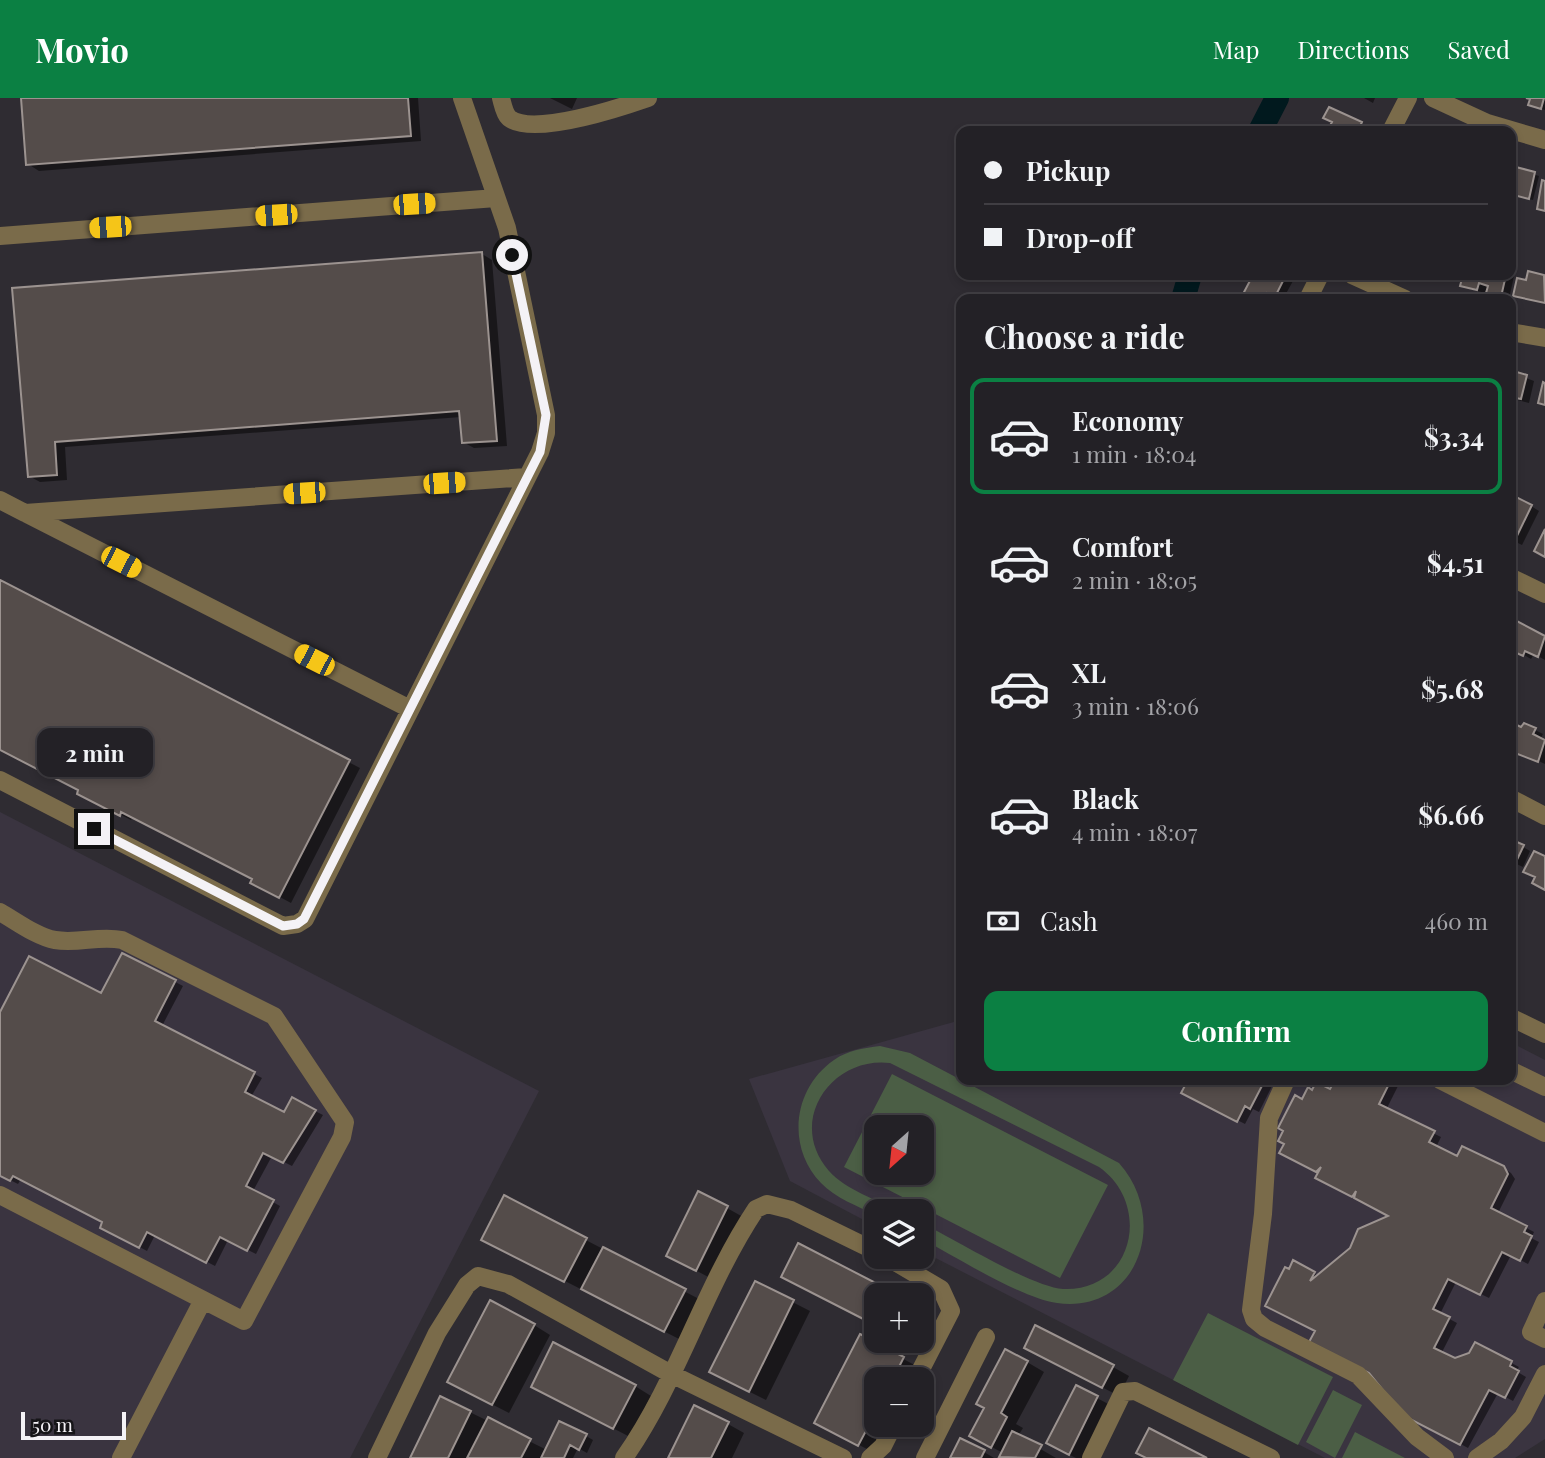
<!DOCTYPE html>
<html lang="en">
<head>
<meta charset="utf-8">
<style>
	:root { --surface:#232126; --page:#2b292e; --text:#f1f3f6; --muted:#a3a3a7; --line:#403e43; --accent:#0b8043 }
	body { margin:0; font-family:"Playfair Display",serif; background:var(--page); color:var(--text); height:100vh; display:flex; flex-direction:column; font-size:26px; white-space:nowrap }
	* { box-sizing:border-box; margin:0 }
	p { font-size:23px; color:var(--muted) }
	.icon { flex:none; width:38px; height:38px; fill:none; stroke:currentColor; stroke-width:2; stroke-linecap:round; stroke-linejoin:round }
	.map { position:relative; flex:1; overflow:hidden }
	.details { position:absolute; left:956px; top:196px; width:560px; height:791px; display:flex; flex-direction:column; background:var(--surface); border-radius:14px; box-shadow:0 4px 10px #0003,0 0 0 2px var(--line) }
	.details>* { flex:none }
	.guide { position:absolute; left:956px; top:28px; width:560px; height:154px; border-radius:14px; box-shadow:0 4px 10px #0003,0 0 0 2px var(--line); display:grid; align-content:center; height:154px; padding:0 28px; background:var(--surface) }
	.needle { width:46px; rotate:207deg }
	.buttons { position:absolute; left:864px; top:1017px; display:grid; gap:14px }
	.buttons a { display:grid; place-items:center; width:70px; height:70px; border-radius:14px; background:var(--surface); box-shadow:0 4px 10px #0003,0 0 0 2px var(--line); font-size:35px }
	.scale { position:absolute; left:21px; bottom:18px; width:105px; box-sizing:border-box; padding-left:7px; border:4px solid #f4f2f6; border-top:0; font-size:19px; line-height:24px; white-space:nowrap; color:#f4f2f6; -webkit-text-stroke:5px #161518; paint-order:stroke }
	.end { position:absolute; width:32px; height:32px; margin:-16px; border:9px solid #f4f2f6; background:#111; box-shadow:0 0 0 4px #111 }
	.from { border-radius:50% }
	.bubble { position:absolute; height:49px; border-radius:14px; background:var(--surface); box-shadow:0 4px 10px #0003,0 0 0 2px var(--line); font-size:23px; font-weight:700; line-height:49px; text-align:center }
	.car { position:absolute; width:21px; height:42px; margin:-21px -10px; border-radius:9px; box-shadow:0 0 5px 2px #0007; background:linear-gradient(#f5c518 24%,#345 0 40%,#f5c518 0 76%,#345 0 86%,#f5c518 0) }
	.guide b { display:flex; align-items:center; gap:24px; height:66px; font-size:26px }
	.guide b+b { border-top:2px solid var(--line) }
	.guide i { width:18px; height:18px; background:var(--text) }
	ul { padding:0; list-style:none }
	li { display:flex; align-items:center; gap:21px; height:116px; margin:0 14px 10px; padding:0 14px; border:4px solid transparent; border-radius:14px }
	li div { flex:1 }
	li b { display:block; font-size:26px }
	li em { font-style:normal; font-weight:700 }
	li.on { border-color:var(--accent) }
	li>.icon { width:63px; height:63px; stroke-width:1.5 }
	h2 { padding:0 28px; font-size:32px; line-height:84px }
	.pay { display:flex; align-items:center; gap:18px; height:77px; padding:0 28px; font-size:26px }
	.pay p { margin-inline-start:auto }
	.action { display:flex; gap:14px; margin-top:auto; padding:14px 28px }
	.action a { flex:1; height:80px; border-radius:14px; background:var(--accent); color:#fff; font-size:28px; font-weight:700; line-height:80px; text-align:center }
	header { display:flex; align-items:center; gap:42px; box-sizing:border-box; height:98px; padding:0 35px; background:var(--accent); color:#fff }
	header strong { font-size:33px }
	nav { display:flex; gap:38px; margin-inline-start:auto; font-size:24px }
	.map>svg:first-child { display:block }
	.built { fill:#3a3440; fill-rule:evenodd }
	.green { fill:#4b5e45; fill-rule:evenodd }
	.shadow { fill:#0007 }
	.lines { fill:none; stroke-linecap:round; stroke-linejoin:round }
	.river { stroke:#01191e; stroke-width:24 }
	.building { fill:#544c4a; stroke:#9c9390; stroke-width:2 }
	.minor { stroke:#7a6b4a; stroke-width:18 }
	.route { stroke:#f4f2f6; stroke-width:9 }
</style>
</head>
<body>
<header>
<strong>Movio</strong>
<nav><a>Map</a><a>Directions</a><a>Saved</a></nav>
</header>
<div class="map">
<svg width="1545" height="1360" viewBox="0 0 1545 1360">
	<rect width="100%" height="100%" fill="#2f2c32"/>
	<path class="built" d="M0,714L539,993L350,1360H0Z
		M961,922V982H1510V944L1545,962V1341L1515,1360H1325L922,1153V1113H877V1129L790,1083L749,981ZM877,1029H922V1074H877Z"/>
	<path class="green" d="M880,948L910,955L1119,1065C1170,1122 1138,1216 1057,1205C1023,1201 956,1159 922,1141V1125C954,1141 1032,1189 1063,1191C1133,1194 1153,1107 1099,1069L890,965C831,958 786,1024 829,1073C846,1092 877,1102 899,1113H877V1118C858,1108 835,1100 821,1085C786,1049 793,990 834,962C848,952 864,950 880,948Z
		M892,976L1108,1087L1060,1180L844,1069ZM922,1029V1074H877V1029Z
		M1208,1215L1333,1279L1298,1347L1173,1282Z
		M1333,1292L1362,1307L1335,1360L1306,1344Z
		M1355,1334L1405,1360H1342Z"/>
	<path class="shadow" d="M23,0H418L421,43L39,73L28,66Z
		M550,0H577L572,11Z
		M1364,0H1375L1373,5Z
		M1526,0H1545V12L1530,7L1531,1Z
		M1330,11L1366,28L1364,33H1329L1334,24Z
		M1510,69L1539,78L1533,102L1510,96Z
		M482,156L492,162L507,348L474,350L463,344L461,319L65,349L67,382L40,384L29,378L14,191Z
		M1510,176L1514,178L1509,201L1486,192L1485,195L1470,191L1462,187L1464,181L1452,177Z
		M1255,177H1281L1293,183L1283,201L1275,198L1274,201H1256L1245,195Z
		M1543,178L1545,206L1515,197L1528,184Z
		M1510,274L1534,283L1529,305L1510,300Z
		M1531,408L1539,413L1522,447L1510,441Z
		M0,484L360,670L291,805L263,790L254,781L133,719L131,722L90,701L80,692L0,651Z
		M1512,522L1545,540V562L1534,556L1531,561L1512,550Z
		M1510,626L1522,632L1525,627L1543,636L1540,641L1545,644V666L1519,654L1515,663L1510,661Z
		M1523,749L1530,753L1523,769L1510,763Z
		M123,857L183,888L162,928L262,980L251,999L285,1017L293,1002L323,1017L292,1068L272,1058L253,1093L280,1108L256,1156L228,1142L215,1168L155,1137L147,1153L102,1129L105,1124L21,1081L18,1086L0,1077V918L102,897Z
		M1190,982H1268L1267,985L1272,988L1259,1014L1253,1011L1245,1026L1184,995Z
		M1337,982H1401L1386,1012L1441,1039L1436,1049L1458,1060L1503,1070L1511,1075L1515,1081L1498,1115L1534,1134L1531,1140L1539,1144L1528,1166L1511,1157L1489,1200L1456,1184L1440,1216L1457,1225L1441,1256L1455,1262L1471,1256L1476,1246L1519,1269L1516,1273L1526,1279L1513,1303L1498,1295L1468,1350L1405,1316L1371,1274L1317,1233L1294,1165L1319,1178L1392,1118L1317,1079L1320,1074L1281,1054L1303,1003L1313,994L1331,993Z
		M505,1100L701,1202L681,1242L500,1150Z
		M727,1110L743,1119L712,1181L684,1166Z
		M755,1185L810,1213L766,1302L728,1283Z
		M534,1227L550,1237L509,1315L466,1293Z
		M861,1238L920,1270L914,1281H877V1326H890L875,1355L833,1334Z
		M1042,1258L1113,1269L1129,1278L1119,1298Z
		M1027,1264L1044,1274L1016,1326L1023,1330L1018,1338L1056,1360H1004L1003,1355L971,1338Z
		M635,1288L651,1298L630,1339L549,1297Z
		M1076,1289L1114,1309L1088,1360H1076L1064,1354Z
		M441,1300L547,1352L586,1338L593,1342L587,1355L578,1350L573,1360H411Z
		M728,1326L744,1335L732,1360H670Z
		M961,1342L984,1354L994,1360H952Z"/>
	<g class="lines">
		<path class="river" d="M1260,33L1277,0
			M1183,201L1190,177"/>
	</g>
	<path class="building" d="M21,0H408L411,38L26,67Z
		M1526,0H1544L1541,11L1528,7L1530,1Z
		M1329,9L1362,24L1358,33H1327L1332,24L1323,20Z
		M1512,68L1535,74L1529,101L1510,96Z
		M1542,82L1545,83V113L1537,111Z
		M482,154L497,343L462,345L459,313L55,344L57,377L28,379L12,190Z
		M1528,173L1544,177L1545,205L1513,198L1517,180L1526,182Z
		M1253,177H1286L1275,199L1267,195L1264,201H1253L1243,196Z
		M1463,177H1506L1501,199L1486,195L1488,188L1479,185L1477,192L1460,188Z
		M1510,272L1527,277L1521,301L1510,299Z
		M1543,284L1545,285V307L1538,305Z
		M1510,396L1532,407L1514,444L1510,443Z
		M1545,431V459L1534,453Z
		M0,482L350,662L279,800L250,785L252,781L121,714L120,718L77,696L78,692L0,652Z
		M1511,520L1545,538L1538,559L1525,553L1523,558L1510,552Z
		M1510,624L1521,629L1524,625L1536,630L1533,636L1545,642L1538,664L1510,653Z
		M1510,741L1524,747L1515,766L1510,764Z
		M1534,753L1545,758V792L1532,785L1535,779L1523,774Z
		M122,855L176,882L155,923L255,974L245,994L284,1014L292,999L316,1012L283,1065L263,1055L246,1088L274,1102L247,1153L220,1139L206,1165L147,1134L139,1150L100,1130L102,1124L13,1078L10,1083L0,1078V914L29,858L101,895Z
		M1188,982H1265L1250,1011L1245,1008L1237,1024L1181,995Z
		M1335,982H1391L1379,1006L1435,1033L1429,1044L1457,1058L1462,1048L1504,1068L1508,1076L1491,1110L1527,1128L1524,1134L1532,1138L1520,1163L1502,1154L1480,1197L1448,1181L1433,1211L1450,1219L1434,1250L1455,1260L1469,1255L1475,1244L1512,1263L1510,1268L1519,1273L1505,1300L1489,1292L1460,1347L1404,1318L1369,1275L1309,1244L1315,1233L1265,1208L1285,1169L1289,1171L1293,1162L1315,1174L1310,1183L1350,1150L1358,1131L1388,1118L1354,1100L1356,1093L1352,1099L1315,1080L1321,1069L1316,1074L1279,1055L1284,1046L1278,1043L1283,1033L1278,1030L1295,997L1302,1001L1308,989L1312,992L1316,984L1330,991Z
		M698,1093L728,1108L696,1173L666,1158Z
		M504,1097L587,1140L564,1184L481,1142Z
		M798,1145L899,1197H877V1228L781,1179Z
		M603,1149L686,1191L664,1234L581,1191Z
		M755,1183L794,1202L749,1294L709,1274Z
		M490,1202L535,1226L492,1307L447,1284Z
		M1035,1227L1114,1267L1102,1290L1024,1250Z
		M860,1236L904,1259L893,1281H877V1312L858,1348L814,1325Z
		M553,1244L636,1287L613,1331L531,1289Z
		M1005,1251L1028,1263L1001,1315L1007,1319L991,1350L969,1338L984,1310L976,1306Z
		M1076,1287L1098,1298L1069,1357L1046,1345Z
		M440,1298L471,1313L448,1360H410Z
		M694,1307L729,1324L711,1360H668Z
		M488,1319L531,1341L521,1360H467Z
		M559,1323L587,1336L579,1352L570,1347L564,1360H541Z
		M1149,1330L1207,1360H1146L1136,1355Z
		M1012,1333L1042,1347L1035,1360L999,1359Z
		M960,1340L985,1352L981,1360H950Z"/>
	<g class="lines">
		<path class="minor" d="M501,0C503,7 504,15 509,20C533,39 622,9 648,0
			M1433,0L1487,25L1545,42
			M1391,33L1408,0
			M0,138L496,100
			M1352,177L1405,201
			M1308,201L1320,177
			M1510,234L1545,240
			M0,402L25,415L527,379
			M27,416L410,611
			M1510,479L1545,496
			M0,682L283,828L297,826L305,821L540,354L546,335V317L507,130L462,0
			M1510,700L1545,718
			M0,814C16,823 37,839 55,842C78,846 100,837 122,842L274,918L345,1024L342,1039L244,1223L0,1097
			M1510,919L1545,936
			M1510,972L1545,989
			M1286,982L1269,1020L1263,1116L1251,1212L1254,1221L1265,1230L1358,1277L1417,1339L1445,1360
			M1440,982L1545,1035
			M885,1158L941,1191L951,1213L916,1281
			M1545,1203L1531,1234L1545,1241
			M121,1360L203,1202
			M377,1360L437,1235L467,1187L478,1178L508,1186L671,1276L843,1360
			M624,1360C678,1283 704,1189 756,1111L767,1106L791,1112L877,1154
			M870,1360L883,1348L894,1326
			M925,1360L986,1239
			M1091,1360L1123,1294L1135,1293L1271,1360
			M1477,1360L1501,1343L1523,1319L1545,1276"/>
	</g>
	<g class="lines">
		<path class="route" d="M94,731L283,828L297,826L304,821L540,354L546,317L512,157"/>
	</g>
</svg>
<div class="buttons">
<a><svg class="needle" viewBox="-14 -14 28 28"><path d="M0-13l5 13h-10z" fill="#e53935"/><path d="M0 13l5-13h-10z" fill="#a3a3a7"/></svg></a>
<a><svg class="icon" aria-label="layers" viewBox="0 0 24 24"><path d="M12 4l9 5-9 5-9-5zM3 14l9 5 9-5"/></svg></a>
<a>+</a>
<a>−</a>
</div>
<div class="scale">50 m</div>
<i class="end from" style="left:512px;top:157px"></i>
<i class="end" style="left:94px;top:731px"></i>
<div class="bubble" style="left:37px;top:630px;width:116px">2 min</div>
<i class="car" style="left:414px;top:106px;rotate:86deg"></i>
<i class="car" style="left:276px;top:117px;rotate:266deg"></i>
<i class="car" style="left:110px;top:129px;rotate:266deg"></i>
<i class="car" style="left:444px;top:385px;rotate:86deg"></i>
<i class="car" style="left:304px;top:395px;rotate:266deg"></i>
<i class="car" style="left:121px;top:464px;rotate:117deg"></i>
<i class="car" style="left:314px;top:562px;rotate:297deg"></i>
<div class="guide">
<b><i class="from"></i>Pickup</b>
<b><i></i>Drop-off</b>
</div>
<section class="details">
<h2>Choose a ride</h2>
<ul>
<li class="on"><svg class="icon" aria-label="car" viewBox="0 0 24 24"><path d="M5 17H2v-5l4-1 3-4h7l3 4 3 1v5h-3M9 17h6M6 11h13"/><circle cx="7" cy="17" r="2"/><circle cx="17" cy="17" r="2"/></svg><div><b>Economy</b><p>1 min · 18:04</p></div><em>$3.34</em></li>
<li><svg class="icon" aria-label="car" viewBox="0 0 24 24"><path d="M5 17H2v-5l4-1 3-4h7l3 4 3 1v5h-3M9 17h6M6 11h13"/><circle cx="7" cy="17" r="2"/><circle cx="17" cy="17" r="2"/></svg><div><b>Comfort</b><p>2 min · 18:05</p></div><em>$4.51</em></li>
<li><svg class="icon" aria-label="car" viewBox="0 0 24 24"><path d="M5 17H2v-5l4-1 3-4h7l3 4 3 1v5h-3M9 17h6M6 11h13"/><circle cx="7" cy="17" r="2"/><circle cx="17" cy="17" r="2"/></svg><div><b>XL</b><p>3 min · 18:06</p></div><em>$5.68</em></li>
<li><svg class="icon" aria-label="car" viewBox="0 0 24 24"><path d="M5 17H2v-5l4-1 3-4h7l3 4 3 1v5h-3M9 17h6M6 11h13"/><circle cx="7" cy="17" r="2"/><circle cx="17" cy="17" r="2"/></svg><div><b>Black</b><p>4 min · 18:07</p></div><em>$6.66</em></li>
</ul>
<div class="pay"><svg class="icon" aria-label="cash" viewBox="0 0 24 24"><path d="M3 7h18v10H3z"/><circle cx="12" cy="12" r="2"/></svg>Cash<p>460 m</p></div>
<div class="action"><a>Confirm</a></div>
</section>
</div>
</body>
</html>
